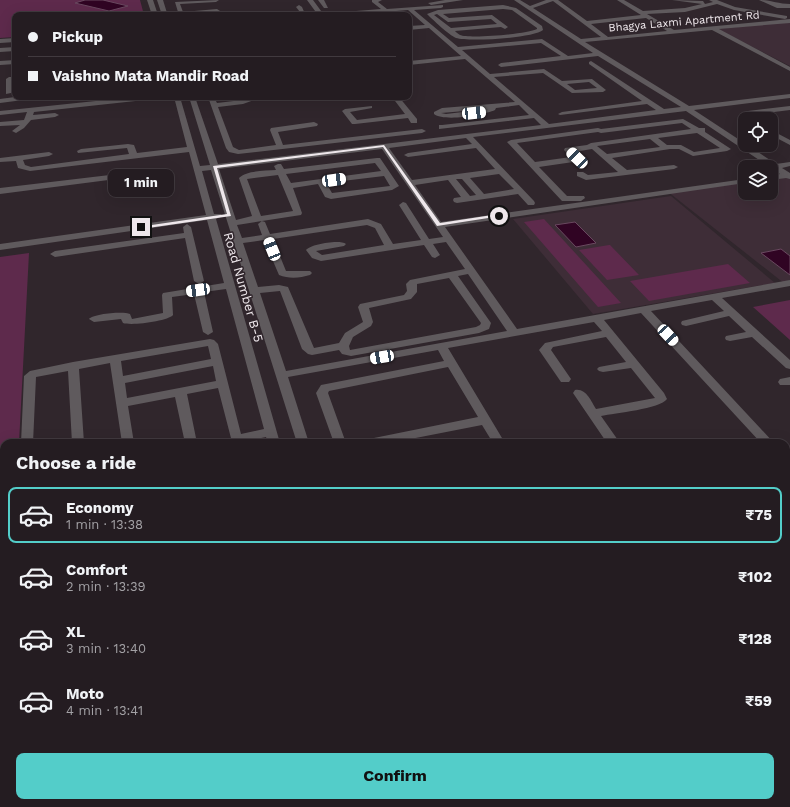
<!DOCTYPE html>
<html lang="en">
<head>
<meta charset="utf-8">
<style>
	:root { --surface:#241c21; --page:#30292e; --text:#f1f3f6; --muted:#a3a1a5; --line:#413a3f; --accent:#53cdc9 }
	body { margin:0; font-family:"Work Sans",sans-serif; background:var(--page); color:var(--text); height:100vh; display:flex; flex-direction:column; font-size:15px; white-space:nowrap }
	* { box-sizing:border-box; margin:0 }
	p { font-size:13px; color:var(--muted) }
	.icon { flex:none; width:22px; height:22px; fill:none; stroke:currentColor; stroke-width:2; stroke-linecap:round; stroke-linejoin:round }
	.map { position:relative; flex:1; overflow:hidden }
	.drawer { position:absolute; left:0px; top:439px; width:790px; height:368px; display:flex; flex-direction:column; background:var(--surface); border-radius:12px 12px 0 0; box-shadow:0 4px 16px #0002,0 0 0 1px var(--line) }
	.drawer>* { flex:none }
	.guide { position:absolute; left:12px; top:12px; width:400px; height:88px; border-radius:8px; box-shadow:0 4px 16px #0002,0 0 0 1px var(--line); display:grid; align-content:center; height:88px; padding:0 16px; background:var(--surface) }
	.tools { position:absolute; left:738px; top:112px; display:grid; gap:8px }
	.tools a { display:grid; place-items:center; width:40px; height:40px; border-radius:8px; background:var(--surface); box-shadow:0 4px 16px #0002,0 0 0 1px var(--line); font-size:20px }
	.end { position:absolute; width:18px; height:18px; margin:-9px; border:5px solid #eee7eb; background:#111; box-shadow:0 0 0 2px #111 }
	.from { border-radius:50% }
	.bubble { position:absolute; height:28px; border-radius:8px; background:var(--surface); box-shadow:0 4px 16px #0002,0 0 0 1px var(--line); font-size:13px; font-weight:700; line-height:28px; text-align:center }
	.car { position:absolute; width:12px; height:24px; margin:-12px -6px; border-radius:5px; box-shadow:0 0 3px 1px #0007; background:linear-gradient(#fff 24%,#345 0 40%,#fff 0 76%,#345 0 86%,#fff 0) }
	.guide b { display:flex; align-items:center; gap:14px; height:38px; font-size:15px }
	.guide b+b { border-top:1px solid var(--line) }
	.guide i { width:10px; height:10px; background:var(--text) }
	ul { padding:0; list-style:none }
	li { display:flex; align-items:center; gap:12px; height:56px; margin:0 8px 6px; padding:0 8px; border:2px solid transparent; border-radius:8px }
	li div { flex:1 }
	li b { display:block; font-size:15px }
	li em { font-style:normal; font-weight:700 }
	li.selected { border-color:var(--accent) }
	li>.icon { width:36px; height:36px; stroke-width:1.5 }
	h2 { padding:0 16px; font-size:18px; line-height:48px }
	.button { display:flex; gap:8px; margin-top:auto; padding:8px 16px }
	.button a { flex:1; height:46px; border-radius:8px; background:var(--accent); color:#111; font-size:16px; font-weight:700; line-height:46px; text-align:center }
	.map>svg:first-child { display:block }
	.built { fill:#3e2d37 }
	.green { fill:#5e2a4c }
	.water { fill:#300423; stroke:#69485f }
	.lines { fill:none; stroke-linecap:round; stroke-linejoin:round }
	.minor { fill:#5f5a5d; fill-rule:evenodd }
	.route { fill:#eee7eb }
	.labels { text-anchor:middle; stroke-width:3; stroke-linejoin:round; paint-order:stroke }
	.far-street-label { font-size:11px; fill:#eee7eb; stroke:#30262c }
	.street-label { font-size:13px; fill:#eee7eb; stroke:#30262c }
</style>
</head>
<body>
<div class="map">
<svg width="790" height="807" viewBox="0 0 790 807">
	<rect width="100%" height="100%" fill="#30262c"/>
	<path class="built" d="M790,22V66L717,29Z
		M790,177V283L785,284L667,191L745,181V193H771V178Z
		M671,196L775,283L593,314L513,219Z"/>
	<path class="green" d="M0,0H140L144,15H15V37L0,38Z
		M544,219L621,303L598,307L524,222Z
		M609,245H610L639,275L607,280L579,250Z
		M29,253L19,443H4V495L0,496V257Z
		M728,264L750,283L649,301L630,281Z
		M790,300V340L753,307Z"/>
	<path class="water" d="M85,0H103L128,6L109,11L75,3Z
		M575,222L596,243L576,247L555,225Z
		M781,249L790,256V275L761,253Z"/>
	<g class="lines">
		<path class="minor" d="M147,0H153L158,15H152Z
			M157,0H163L167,13L178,12L175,2L219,0L216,2L180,4L183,12L217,9L220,11L217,13L162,15Z
			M307,0H313L324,15H318Z
			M318,0H324L328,8H324Z
			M372,0H382L378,2L387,9L443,5V7L441,8L414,10L458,47L542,39L568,56L593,53L514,0H520L530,6L546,0H558L587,21L641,15L617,0H624L643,11L685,8L702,4L672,0L703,1L705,4L713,2L709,0H717L735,7L787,16V18L785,19L734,10L717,4L685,12L647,14L674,30L790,19V23L719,29L790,67V71L712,30L585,42L689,106L790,94V98L694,110L776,164L790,162V166L782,168L790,173V179L786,178L771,180V176L780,174L686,111L473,137L534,201L535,203L534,205H528L518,194L457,203L454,202L453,200L454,198L461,197L448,180L415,185L441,222L745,179V183L445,227L517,329L790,280V286L722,298L790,360V369L786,368L752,337L730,341L726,340L725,338L726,336L746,332L729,316L686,326L682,325L681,323L682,321L724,311L712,300L651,311L774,443H761L641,313L604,320L664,393L667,399C660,409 615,413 601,416L620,443H607L573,393L575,390C586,388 591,401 596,409L655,398L631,368L603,372L599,371L597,369L599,367L626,362L606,337L553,347L551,350L571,379L569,382H561L539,350L545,343L602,331L594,322L448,348L505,443H493L482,425L390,443H363L365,440L369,439L478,417L448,367L329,391L328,393L346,443H334L316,393L321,385L444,361L438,350L288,377L309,443H297L211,170L202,171L214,214H221L222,216L216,219L280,443H268L266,437L237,443L232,442L218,388L187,394L197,443H185L175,397L128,406L134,443H122L110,363L79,369L84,443H72L68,371L36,377L33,443H21L24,376L30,371L73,362L210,339L214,340L218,344L241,434L264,429L226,289L204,292L213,332L208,335L203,332L194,294L172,297L173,315C168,321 132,326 123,323L121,319L94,322L89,319C93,314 123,311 130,314L132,319L163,313L162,295L163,293L224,283L207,220L0,250V244L206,215L189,152L30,171L18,168L16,161L0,162V158L49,152L53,154L49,156L23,160L25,165L31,167L129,154L127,148L78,153L77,151L81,149L128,144L134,145L137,153L187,147L174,97H180L200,166L210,165L189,97H195L218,164L541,125L534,118L439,129V125H442L529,115L519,105L496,108L495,110C484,115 444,122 434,114V112L442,108L515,102L465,59L409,65V61L461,56L429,28L409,30V26L425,25L408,10L350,15H328L331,13L381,9L372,2ZM553,1L601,37L581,39L533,8ZM646,18L667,31L608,37L591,24ZM541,43L561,56L501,63L498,65L501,67L598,56L681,107L664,109L591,61L589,62V64L642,101L562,112L558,114L560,115L647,104L656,110L549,124L494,77L543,73L572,93L603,92L606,90L592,79L562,81L544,69L490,74L462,50ZM589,82L597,88L575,90L567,84ZM488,109L446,114L441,113ZM466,138L472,144L408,153L404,155L408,157L476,148L495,169L412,180L389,148ZM382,149L443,237L429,239L406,203L403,202L399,205L421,240L393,244L381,224L368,219L270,234L265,222L262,221L258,224L262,235L242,238L237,225L301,215L302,213L293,188L318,184L325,197L331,199L392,190L399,186L380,158H377L284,169L281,164H278L274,166L276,170C265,171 247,170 239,178L252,216L236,220L219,169ZM375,163L381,171L291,183L286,174ZM499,174L514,189L484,194L470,178ZM278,175L293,211L261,216L247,179ZM384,176L390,186L332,193L326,183ZM456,179H462L476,195L470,196ZM367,225L375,228L384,245L322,255L316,251L344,246L346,244C340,239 311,244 306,250L312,258L321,261L424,245L432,257L435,258L440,255L433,244L446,242L465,269L410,280L406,284L407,291L404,295L360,304L358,307L363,322L345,333L339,343L314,348L288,287L279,285L258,287L243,243L264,240L279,275C289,279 300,278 310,275L312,273L310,271H286L273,239ZM468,274L507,331L286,371L260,293L280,291L302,349L308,354L312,355L339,350L342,354L351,356L479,333L489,329L491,323L458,276ZM449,278L481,323L480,325L476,327L350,350L349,346L353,337L371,326L373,322L369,308L411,299L417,292V284ZM208,346L211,359L123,376L121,361ZM213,366L216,381L127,398L125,383Z
			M445,0H463L431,5L428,3Z
			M759,0C770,0 778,4 790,4V8H777Z
			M299,5L302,7L305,14L286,15L300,12L296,7Z
			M503,5L516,8L542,26L543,30C534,38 469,42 456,38C449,35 433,20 427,14L438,10ZM503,9L512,10L537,28V29C527,34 470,39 460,35C458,34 456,32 455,31L501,27L505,29L508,27L492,15L449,18L443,14ZM437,14L448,22L491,19L497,24L451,28L434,15Z
			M15,38V42L0,43V39Z
			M15,47V51L0,52V48Z
			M15,60V64L0,65V61Z
			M15,77V81H12L11,93L6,94V79L9,77Z
			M15,97H34L31,99L0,103V99Z
			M134,97H157L154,99L34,112L33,115L55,113L59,115L55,117L31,120L24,128L16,133L12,131L20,125L0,126V122L24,120L27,112L0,115V111Z
			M208,97H214L217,103L242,100L248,97H271L268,99L254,100L243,104L218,107L233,147L239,150L276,145L270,130L271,128L314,122L318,124L317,126L278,132L283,145L422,129L426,131L422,133L238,154L229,152L226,148Z
			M392,97H399L417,119V123H411L408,118L355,124H352L342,111L345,109L372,106V108L350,112L357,120L405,114Z
			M790,106V110L750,115L749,116L753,119L745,120L741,117L746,112L748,111Z
			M683,119L699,128H705V132L731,149L727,151L693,156L679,149H670L612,158L627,170L674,165L678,167L674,169L586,180L577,176V172H583L588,175L618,172L592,149L574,152L581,159L580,161L539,167L567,196H584L585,198L581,201H562L507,142L511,140L598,128L601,129ZM682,123L691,129L591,143L587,145L565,148L564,150L571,157L535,162L517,143L598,132L601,133ZM697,133L720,148L694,152L681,145H667L658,138ZM650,139L660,147L607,154L597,146Z
			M771,130L790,140V145L771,135Z
			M152,170L156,172L155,174L0,194V188Z
			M187,224L191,227L204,281L199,284L194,281L185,238L55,257L50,254L55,251L184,233L183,227Z
			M790,377V385H780L778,382L780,379Z
			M786,457L790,459V471L786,469Z
			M4,502V512L0,513V503Z
			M4,529V541L0,542V530Z
			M4,641V655L0,656V642Z
			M4,709V767L0,769V710Z
			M0,796L4,797V803H10L11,807H0Z
			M31,803H67L66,807H30Z
			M365,803H383L384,807H366Z
			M410,803H428L429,807H411Z"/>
	</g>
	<path class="route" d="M384,145L440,223L499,214L501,216L437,226L383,147L217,168L231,216L141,229L138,227L227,214L213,166Z"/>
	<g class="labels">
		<g class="far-street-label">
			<text transform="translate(684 21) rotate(-5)" y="4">Bhagya Laxmi Apartment Rd</text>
		</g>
		<g class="street-label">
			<text transform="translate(244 287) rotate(74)" y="5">Road Number B-5</text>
		</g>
	</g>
</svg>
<div class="tools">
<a><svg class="icon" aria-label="locate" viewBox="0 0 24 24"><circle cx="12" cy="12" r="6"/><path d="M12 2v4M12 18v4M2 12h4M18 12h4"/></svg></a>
<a><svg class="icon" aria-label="layers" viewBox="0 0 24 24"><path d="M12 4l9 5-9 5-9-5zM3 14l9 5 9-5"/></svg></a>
</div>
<i class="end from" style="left:499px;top:216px"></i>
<i class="end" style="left:141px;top:227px"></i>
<div class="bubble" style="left:108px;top:169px;width:66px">1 min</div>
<i class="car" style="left:474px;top:113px;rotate:84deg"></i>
<i class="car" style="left:577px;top:158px;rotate:314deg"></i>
<i class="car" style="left:334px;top:180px;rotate:82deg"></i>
<i class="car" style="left:272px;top:249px;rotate:338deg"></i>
<i class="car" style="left:198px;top:290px;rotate:262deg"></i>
<i class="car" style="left:668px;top:335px;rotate:137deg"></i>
<i class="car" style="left:382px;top:357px;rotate:260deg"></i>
<div class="guide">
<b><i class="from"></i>Pickup</b>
<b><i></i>Vaishno Mata Mandir Road</b>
</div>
<section class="drawer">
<h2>Choose a ride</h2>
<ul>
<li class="selected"><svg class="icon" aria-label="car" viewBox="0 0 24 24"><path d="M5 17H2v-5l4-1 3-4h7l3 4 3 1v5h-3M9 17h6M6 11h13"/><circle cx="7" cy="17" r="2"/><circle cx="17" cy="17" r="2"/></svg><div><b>Economy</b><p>1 min · 13:38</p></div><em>₹75</em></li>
<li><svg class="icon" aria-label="car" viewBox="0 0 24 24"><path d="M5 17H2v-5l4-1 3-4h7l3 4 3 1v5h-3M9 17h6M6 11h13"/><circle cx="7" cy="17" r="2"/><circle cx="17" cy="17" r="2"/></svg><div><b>Comfort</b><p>2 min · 13:39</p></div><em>₹102</em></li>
<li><svg class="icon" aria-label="car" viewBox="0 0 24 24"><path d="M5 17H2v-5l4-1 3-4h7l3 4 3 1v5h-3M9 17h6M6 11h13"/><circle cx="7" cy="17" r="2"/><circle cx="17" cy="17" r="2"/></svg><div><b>XL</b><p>3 min · 13:40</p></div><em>₹128</em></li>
<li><svg class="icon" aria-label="car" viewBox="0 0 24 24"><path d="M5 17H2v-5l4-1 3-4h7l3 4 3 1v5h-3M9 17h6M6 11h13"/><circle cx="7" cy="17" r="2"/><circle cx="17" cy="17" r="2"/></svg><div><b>Moto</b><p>4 min · 13:41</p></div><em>₹59</em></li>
</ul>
<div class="button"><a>Confirm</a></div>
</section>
</div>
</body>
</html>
